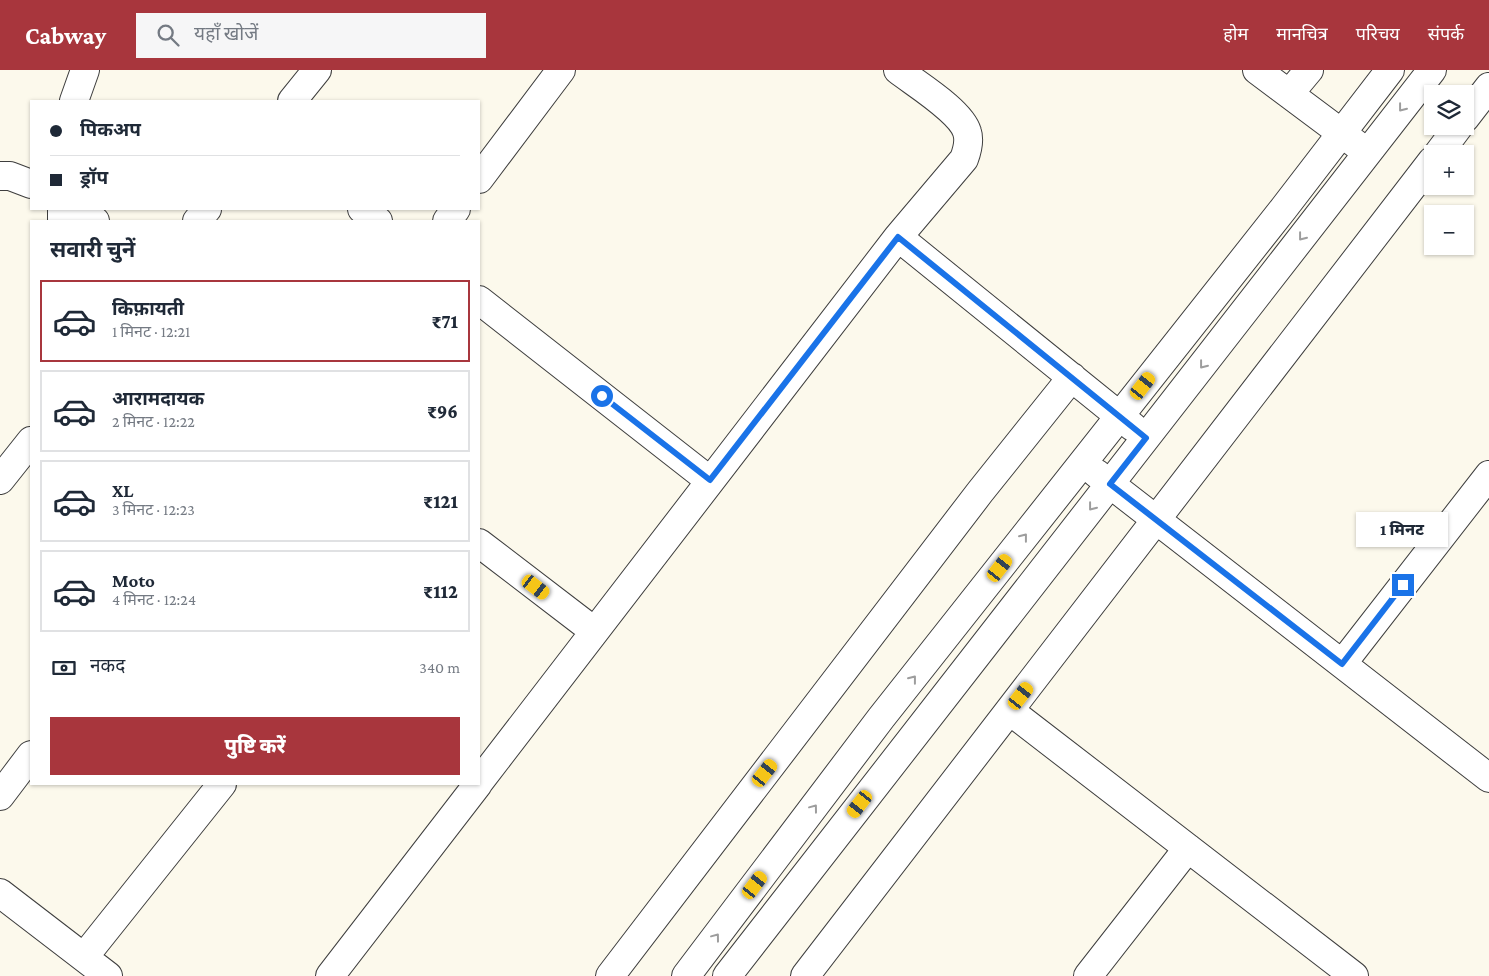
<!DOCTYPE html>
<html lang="hi">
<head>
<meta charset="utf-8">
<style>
	:root { --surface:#fff; --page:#f6f6f7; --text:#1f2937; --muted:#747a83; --line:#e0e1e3; --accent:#a8363d }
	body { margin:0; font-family:"Crimson Pro","Noto Sans Devanagari",serif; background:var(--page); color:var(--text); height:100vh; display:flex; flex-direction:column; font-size:19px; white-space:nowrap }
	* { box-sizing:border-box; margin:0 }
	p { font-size:16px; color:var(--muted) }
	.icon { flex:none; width:28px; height:28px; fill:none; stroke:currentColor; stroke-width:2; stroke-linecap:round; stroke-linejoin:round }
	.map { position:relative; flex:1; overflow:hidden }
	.side { position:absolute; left:30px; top:150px; width:450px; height:565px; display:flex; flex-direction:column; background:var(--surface); border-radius:0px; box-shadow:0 1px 4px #0004 }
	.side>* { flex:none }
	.banner { position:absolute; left:30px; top:30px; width:450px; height:110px; border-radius:0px; box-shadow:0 1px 4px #0004; display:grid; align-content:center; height:110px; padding:0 20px; background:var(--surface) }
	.fabs { position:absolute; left:1424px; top:15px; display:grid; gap:10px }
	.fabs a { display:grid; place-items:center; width:50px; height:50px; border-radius:0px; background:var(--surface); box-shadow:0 1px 4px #0004; font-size:25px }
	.end { position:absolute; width:22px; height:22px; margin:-11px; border:6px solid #1a73e8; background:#fff; box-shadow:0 0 0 2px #fff }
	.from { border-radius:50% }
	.bubble { position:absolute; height:35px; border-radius:0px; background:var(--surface); box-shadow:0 1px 4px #0004; font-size:16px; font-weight:800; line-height:35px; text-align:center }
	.car { position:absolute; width:15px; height:30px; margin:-15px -8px; border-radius:6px; box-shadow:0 0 4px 1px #0007; background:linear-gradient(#f5c518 24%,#345 0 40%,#f5c518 0 76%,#345 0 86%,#f5c518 0) }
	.banner b { display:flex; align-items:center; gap:18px; height:48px; font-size:19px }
	.banner b+b { border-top:1px solid var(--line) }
	.banner i { width:12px; height:12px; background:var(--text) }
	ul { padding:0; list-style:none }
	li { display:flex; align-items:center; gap:15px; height:82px; margin:0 10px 8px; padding:0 10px; border:2px solid var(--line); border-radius:0px }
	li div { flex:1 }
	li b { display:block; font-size:19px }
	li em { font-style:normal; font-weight:800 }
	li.current { border-color:var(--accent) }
	li>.icon { width:45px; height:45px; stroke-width:1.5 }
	h2 { padding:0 20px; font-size:22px; line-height:60px }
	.pay { display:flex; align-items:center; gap:12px; height:55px; padding:0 20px; font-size:19px }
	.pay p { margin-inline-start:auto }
	.action { display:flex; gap:10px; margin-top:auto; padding:10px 20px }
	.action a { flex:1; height:58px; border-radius:0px; background:var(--accent); color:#fff; font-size:20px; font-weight:800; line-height:58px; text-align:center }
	header { display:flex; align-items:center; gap:30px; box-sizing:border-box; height:70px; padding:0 25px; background:var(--accent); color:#fff }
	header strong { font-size:24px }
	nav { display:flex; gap:28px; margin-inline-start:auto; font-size:18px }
	.search { width:350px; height:45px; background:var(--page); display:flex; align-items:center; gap:12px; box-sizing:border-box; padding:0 18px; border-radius:0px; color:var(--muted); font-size:19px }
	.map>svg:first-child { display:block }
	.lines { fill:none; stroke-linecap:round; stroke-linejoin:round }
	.minor-casing { stroke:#3e3e3e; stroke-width:30 }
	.minor { stroke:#fff; stroke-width:28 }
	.oneway { stroke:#9d9d9d }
	.route { stroke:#1a73e8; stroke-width:6 }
</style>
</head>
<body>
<header>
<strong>Cabway</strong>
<div class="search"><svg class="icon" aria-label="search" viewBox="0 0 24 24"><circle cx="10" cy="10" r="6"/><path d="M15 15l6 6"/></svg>यहाँ खोजें</div>
<nav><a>होम</a><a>मानचित्र</a><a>परिचय</a><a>संपर्क</a></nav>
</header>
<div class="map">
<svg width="1489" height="906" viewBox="0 0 1489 906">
	<rect width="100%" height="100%" fill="#fcf9ec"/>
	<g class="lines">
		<g class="minor-casing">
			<path id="minor" d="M1257,0L1356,74
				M1289,24L1309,0
				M74,31L85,0
				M292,31L317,0
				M1465,48L1489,17
				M1438,84L1459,56
				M0,106H10L31,114
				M479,109L561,0
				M62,139V151
				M79,139L95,151
				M362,139L378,151
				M197,151L207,139
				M447,151L456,139
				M898,167L1133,357
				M479,230L709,410
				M1096,403L1489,708
				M0,410L31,371
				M479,473L594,561
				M1342,594L1489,405
				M1010,641L1354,906
				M479,712L898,167L964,89C967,81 970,71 967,62C961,41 916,14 898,0
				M0,726L31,685
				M0,823L108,906
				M84,887L222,714
				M330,906L478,714
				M610,906L980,422L1072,307
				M686,906L881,648L1284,138L1390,0
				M727,906L1432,0
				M805,906L1432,91
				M1088,906L1188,778"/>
		</g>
		<use href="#minor" class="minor"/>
	</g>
	<defs><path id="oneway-chevron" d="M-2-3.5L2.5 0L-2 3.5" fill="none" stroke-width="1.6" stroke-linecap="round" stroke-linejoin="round" transform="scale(1.25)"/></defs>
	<g class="oneway">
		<use href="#oneway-chevron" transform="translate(1402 38) rotate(128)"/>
		<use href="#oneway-chevron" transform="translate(1302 167) rotate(128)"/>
		<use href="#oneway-chevron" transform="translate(1203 295) rotate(128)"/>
		<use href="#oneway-chevron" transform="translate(1092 437) rotate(128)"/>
		<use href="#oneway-chevron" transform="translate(1024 467) rotate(-52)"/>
		<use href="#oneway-chevron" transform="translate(913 609) rotate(-52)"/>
		<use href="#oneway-chevron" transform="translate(814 738) rotate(-53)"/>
		<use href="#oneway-chevron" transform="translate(716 867) rotate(-53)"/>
	</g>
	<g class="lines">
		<path class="route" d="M602,326L710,410L898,167L1146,368L1110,414L1342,594L1403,515"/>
	</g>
</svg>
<div class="fabs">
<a><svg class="icon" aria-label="layers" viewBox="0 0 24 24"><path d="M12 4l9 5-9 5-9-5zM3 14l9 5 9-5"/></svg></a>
<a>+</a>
<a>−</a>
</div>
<i class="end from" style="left:602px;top:326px"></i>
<i class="end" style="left:1403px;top:515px"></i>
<div class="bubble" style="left:1356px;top:442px;width:92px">1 मिनट</div>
<i class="car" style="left:1143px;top:316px;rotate:38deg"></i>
<i class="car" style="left:1000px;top:498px;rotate:38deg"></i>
<i class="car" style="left:536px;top:517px;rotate:127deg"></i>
<i class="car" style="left:1021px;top:626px;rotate:38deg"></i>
<i class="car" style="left:765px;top:703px;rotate:38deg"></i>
<i class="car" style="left:860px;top:734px;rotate:218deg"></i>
<i class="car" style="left:755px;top:815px;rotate:37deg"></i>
<div class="banner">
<b><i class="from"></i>पिकअप</b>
<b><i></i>ड्रॉप</b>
</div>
<section class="side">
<h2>सवारी चुनें</h2>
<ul>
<li class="current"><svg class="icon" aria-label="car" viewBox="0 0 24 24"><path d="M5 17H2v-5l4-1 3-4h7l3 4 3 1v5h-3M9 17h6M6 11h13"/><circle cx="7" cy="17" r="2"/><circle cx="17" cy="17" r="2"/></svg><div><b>किफ़ायती</b><p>1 मिनट · 12:21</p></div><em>₹71</em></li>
<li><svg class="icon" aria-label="car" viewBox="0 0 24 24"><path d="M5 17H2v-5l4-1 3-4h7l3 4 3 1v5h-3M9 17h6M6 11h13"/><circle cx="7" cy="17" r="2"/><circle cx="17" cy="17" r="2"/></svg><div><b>आरामदायक</b><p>2 मिनट · 12:22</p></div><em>₹96</em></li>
<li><svg class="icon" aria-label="car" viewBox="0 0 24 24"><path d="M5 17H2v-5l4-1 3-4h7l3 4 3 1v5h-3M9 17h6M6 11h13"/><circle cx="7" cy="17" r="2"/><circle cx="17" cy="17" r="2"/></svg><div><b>XL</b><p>3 मिनट · 12:23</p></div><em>₹121</em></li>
<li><svg class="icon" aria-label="car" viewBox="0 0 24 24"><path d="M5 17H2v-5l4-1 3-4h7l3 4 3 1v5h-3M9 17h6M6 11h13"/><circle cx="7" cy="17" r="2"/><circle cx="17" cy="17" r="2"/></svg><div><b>Moto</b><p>4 मिनट · 12:24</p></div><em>₹112</em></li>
</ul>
<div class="pay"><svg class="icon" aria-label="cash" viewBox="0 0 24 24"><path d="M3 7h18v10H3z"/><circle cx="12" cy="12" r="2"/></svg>नकद<p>340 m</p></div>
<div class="action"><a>पुष्टि करें</a></div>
</section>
</div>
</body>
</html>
